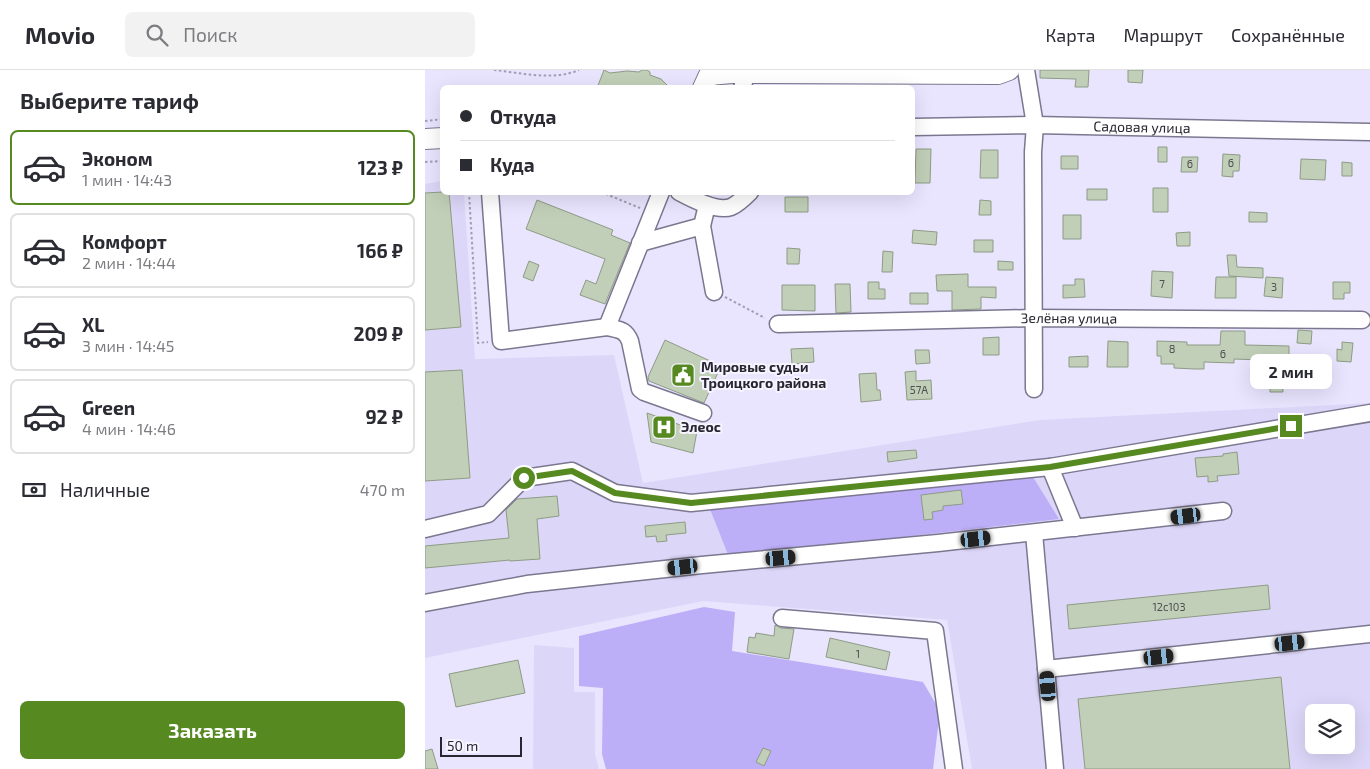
<!DOCTYPE html>
<html lang="ru">
<head>
<meta charset="utf-8">
<style>
	:root { --surface:#fff; --page:#f2f2f3; --text:#2b2b33; --muted:#7c7c81; --line:#e1e1e2; --accent:#568920 }
	body { margin:0; font-family:"Exo 2",sans-serif; background:var(--page); color:var(--text); height:100vh; display:flex; flex-direction:column; font-size:19px; white-space:nowrap }
	* { box-sizing:border-box; margin:0 }
	p { font-size:16px; color:var(--muted) }
	.icon { flex:none; width:28px; height:28px; fill:none; stroke:currentColor; stroke-width:2; stroke-linecap:round; stroke-linejoin:round }
	.map { position:relative; flex:1; overflow:hidden }
	.details { display:flex; flex-direction:column; background:var(--surface); width:425px }
	.details>* { flex:none }
	.hud { position:absolute; left:15px; top:15px; width:475px; height:110px; border-radius:8px; box-shadow:0 5px 20px #0002; display:grid; align-content:center; height:110px; padding:0 20px; background:var(--surface) }
	.fabs { position:absolute; left:880px; top:634px; display:grid; gap:10px }
	.fabs a { display:grid; place-items:center; width:50px; height:50px; border-radius:8px; background:var(--surface); box-shadow:0 5px 20px #0002; font-size:25px }
	.scale { position:absolute; left:15px; bottom:12px; width:82px; box-sizing:border-box; padding-left:5px; border:2px solid #282630; border-top:0; font-size:14px; line-height:18px; white-space:nowrap; color:#282630; -webkit-text-stroke:4px #f6f4ff; paint-order:stroke }
	.end { position:absolute; width:22px; height:22px; margin:-11px; border:6px solid #568920; background:#fff; box-shadow:0 0 0 2px #fff }
	.from { border-radius:50% }
	.bubble { position:absolute; height:35px; border-radius:8px; background:var(--surface); box-shadow:0 5px 20px #0002; font-size:16px; font-weight:700; line-height:35px; text-align:center }
	.car { position:absolute; width:15px; height:30px; margin:-15px -8px; border-radius:6px; box-shadow:0 0 4px 1px #0007; background:linear-gradient(#222 24%,#8ab4d8 0 40%,#222 0 76%,#8ab4d8 0 86%,#222 0) }
	.hud b { display:flex; align-items:center; gap:18px; height:48px; font-size:19px }
	.hud b+b { border-top:1px solid var(--line) }
	.hud i { width:12px; height:12px; background:var(--text) }
	ul { padding:0; list-style:none }
	li { display:flex; align-items:center; gap:15px; height:75px; margin:0 10px 8px; padding:0 10px; border:2px solid var(--line); border-radius:8px }
	li div { flex:1 }
	li b { display:block; font-size:19px }
	li em { font-style:normal; font-weight:700 }
	li.current { border-color:var(--accent) }
	li>.icon { width:45px; height:45px; stroke-width:1.5 }
	h2 { padding:0 20px; font-size:22px; line-height:60px }
	.pay { display:flex; align-items:center; gap:12px; height:55px; padding:0 20px; font-size:19px }
	.pay p { margin-inline-start:auto }
	.button { display:flex; gap:10px; margin-top:auto; padding:10px 20px }
	.button a { flex:1; height:58px; border-radius:8px; background:var(--accent); color:#fff; font-size:20px; font-weight:700; line-height:58px; text-align:center }
	header { display:flex; align-items:center; gap:30px; box-sizing:border-box; height:70px; padding:0 25px; background:var(--surface); border-bottom:1px solid var(--line) }
	header strong { font-size:24px }
	nav { display:flex; gap:28px; margin-inline-start:auto; font-size:18px }
	.search { width:350px; height:45px; background:var(--page); display:flex; align-items:center; gap:12px; box-sizing:border-box; padding:0 18px; border-radius:8px; color:var(--muted); font-size:19px }
	main { display:flex; flex:1; min-height:0 }
	.map>svg:first-child { display:block }
	.built { fill:#dcd7f8; fill-rule:evenodd }
	.green { fill:#bcaef7 }
	.building { fill:#c1cfb8; stroke:#8e9b85 }
	.lines { fill:none; stroke-linecap:round; stroke-linejoin:round }
	.minor-casing { stroke:#7b778f; stroke-width:19 }
	.major-casing { stroke:#7b778f; stroke-width:22 }
	.path { stroke:#a19eb2; stroke-width:2; stroke-dasharray:2.5 2.5; stroke-linecap:butt }
	.minor { stroke:#fff; stroke-width:16 }
	.major { stroke:#fff; stroke-width:20 }
	.route { stroke:#568920; stroke-width:6 }
	.labels { text-anchor:middle; stroke-width:4; stroke-linejoin:round; paint-order:stroke }
	.number-label { font-size:11px; fill:#4e5052 }
	.street-label { font-size:14px; fill:#282630; stroke:#f6f4ff }
	.poi-label { font-size:14px; font-weight:bold; fill:#282630; stroke:#f6f4ff; text-anchor:start }
</style>
</head>
<body>
<header>
<strong>Movio</strong>
<div class="search"><svg class="icon" aria-label="search" viewBox="0 0 24 24"><circle cx="10" cy="10" r="6"/><path d="M15 15l6 6"/></svg>Поиск</div>
<nav><a>Карта</a><a>Маршрут</a><a>Сохранённые</a></nav>
</header>
<main>
<section class="details">
<h2>Выберите тариф</h2>
<ul>
<li class="current"><svg class="icon" aria-label="car" viewBox="0 0 24 24"><path d="M5 17H2v-5l4-1 3-4h7l3 4 3 1v5h-3M9 17h6M6 11h13"/><circle cx="7" cy="17" r="2"/><circle cx="17" cy="17" r="2"/></svg><div><b>Эконом</b><p>1 мин · 14:43</p></div><em>123 ₽</em></li>
<li><svg class="icon" aria-label="car" viewBox="0 0 24 24"><path d="M5 17H2v-5l4-1 3-4h7l3 4 3 1v5h-3M9 17h6M6 11h13"/><circle cx="7" cy="17" r="2"/><circle cx="17" cy="17" r="2"/></svg><div><b>Комфорт</b><p>2 мин · 14:44</p></div><em>166 ₽</em></li>
<li><svg class="icon" aria-label="car" viewBox="0 0 24 24"><path d="M5 17H2v-5l4-1 3-4h7l3 4 3 1v5h-3M9 17h6M6 11h13"/><circle cx="7" cy="17" r="2"/><circle cx="17" cy="17" r="2"/></svg><div><b>XL</b><p>3 мин · 14:45</p></div><em>209 ₽</em></li>
<li><svg class="icon" aria-label="car" viewBox="0 0 24 24"><path d="M5 17H2v-5l4-1 3-4h7l3 4 3 1v5h-3M9 17h6M6 11h13"/><circle cx="7" cy="17" r="2"/><circle cx="17" cy="17" r="2"/></svg><div><b>Green</b><p>4 мин · 14:46</p></div><em>92 ₽</em></li>
</ul>
<div class="pay"><svg class="icon" aria-label="cash" viewBox="0 0 24 24"><path d="M3 7h18v10H3z"/><circle cx="12" cy="12" r="2"/></svg>Наличные<p>470 m</p></div>
<div class="button"><a>Заказать</a></div>
</section>
<div class="map">
<svg width="945" height="699" viewBox="0 0 945 699">
	<rect width="100%" height="100%" fill="#e9e5ff"/>
	<path class="built" d="M17,111L18,122L39,123L50,289L189,285L218,413L615,350L945,333V699H547L522,550L278,531L0,588V114ZM889,642H921V675H889Z
		M109,575L149,578V622H170V684L174,699H108Z"/>
	<path class="green" d="M608,407L634,449L304,487L285,439Z
		M279,537L310,542L307,581L498,612L515,641L508,699H181L177,684L178,618L154,616V566Z"/>
	<path class="building" d="M179,0L185,3L202,1L214,2L217,0H222L225,2V5L236,9L245,18H172Z
		M615,0H664L663,17H650L651,9L615,8Z
		M703,0H718L717,13L703,12Z
		M733,77H742V92H733Z
		M491,79H506L505,113H490Z
		M556,80H573V108H555Z
		M798,84L815,85L814,101H808V107L797,106Z
		M636,86H653V99H636Z
		M757,87H773L772,102H756Z
		M876,89L901,90L900,110L875,109Z
		M917,92L927,93V106H917Z
		M728,118H743V142H728Z
		M662,119H682V130H662Z
		M18,122H24L36,257L0,260V123Z
		M360,127H383V142H360Z
		M112,130L188,160L186,165L205,173L180,234L155,225L161,210L171,214L180,189L101,159Z
		M555,130L566,131V145H554Z
		M824,142L842,143V152H824Z
		M638,145H656V169H638Z
		M488,160L512,162L511,175L487,173Z
		M765,162V176H752L751,163Z
		M549,170H568V182H549Z
		M362,178L375,179L374,194H362Z
		M458,181L468,182L467,202H457Z
		M802,185H811L812,197L838,198V208L804,206Z
		M104,191L114,195L108,211L98,207Z
		M573,191L588,192V200H573Z
		M727,201L748,202L747,228L726,226Z
		M543,204V217H571V228L556,227V239L527,240V221H512L511,205Z
		M791,207H811V228H790Z
		M841,207L858,208L857,228L839,226Z
		M650,209H659L660,227L638,228V215H650Z
		M443,212H454V219H460V229H443Z
		M908,212H925V223H919V229H908Z
		M410,214H425L426,242L411,243Z
		M357,215H390V241L357,240Z
		M485,223H503V234H485Z
		M873,260L887,261L886,274L872,273Z
		M796,261H820V275L864,276V291L809,289V293L779,292V299H770L749,298V294H736V286H732V271L762,272V275H795Z
		M574,267V285H558V268Z
		M240,270L296,296L279,333L224,311L223,307Z
		M683,271L703,272V297H682Z
		M917,272L928,273L926,292L912,291V279L917,280Z
		M388,278L389,292L367,294L366,279Z
		M490,280H504L505,293L491,294Z
		M663,286V297H644V287Z
		M37,300L45,408L0,411V302Z
		M491,301V311L506,310L507,329L482,330L480,302Z
		M451,303L452,320H455L456,330L436,332L434,304Z
		M857,310L858,322H845V311Z
		M222,343L272,361L268,383L226,372Z
		M491,380L492,388L463,392L462,382Z
		M812,382L814,404L792,406L793,411L783,412V406L772,407L770,388L798,386V384Z
		M536,420L538,434L518,436V440L507,442L508,449L499,450L496,425Z
		M132,426L134,446L112,449L115,489L85,491V490L0,498V476L84,468L81,440L92,429Z
		M260,452L261,463L241,465L242,471L232,472L231,466L221,467L220,456Z
		M843,515L845,539L644,559L642,535Z
		M350,555L356,558L369,559L364,589L322,582L324,567L330,568L331,563L349,566Z
		M405,568L465,582L461,600L401,587Z
		M93,590L100,623L31,637L24,604Z
		M856,607L865,699H660L653,629Z
		M338,678L346,681L339,696L331,692Z
		M7,679L13,699H0V681Z"/>
	<g class="lines">
		<g class="minor-casing">
			<g id="minor">
				<path d="M601,0L610,55L608,82L609,319"/>
				<path d="M317,18L322,3"/>
				<path id="s1" d="M488,57L610,55L945,62"/>
				<path d="M65,122L76,271L182,257"/>
				<path d="M236,122L182,257C194,260 200,259 205,271L215,319L219,322L278,343"/>
				<path d="M254,122C267,129 292,142 306,137C313,134 320,127 325,122"/>
				<path d="M282,135L277,156L289,222"/>
				<path d="M215,173L277,156"/>
				<path id="s2" d="M353,254L608,248L937,250"/>
				<path d="M625,397L650,458"/>
				<path d="M0,459L63,444L99,408L147,401L190,423L266,433L625,397L945,343"/>
				<path d="M609,463L630,699"/>
				<path d="M0,533L102,514L277,495L513,473L798,441"/>
				<path d="M357,548L510,561L529,699"/>
				<path d="M621,599L945,564"/>
			</g>
		</g>
		<g class="major-casing">
			<path id="major" d="M278,18L284,5L307,3L573,4L584,0
				M0,69L18,68"/>
		</g>
		<path class="path" d="M69,0C97,3 128,11 154,0
			M0,51L18,49
			M0,92L18,91
			M44,122L53,273L63,272
			M176,122L215,138
			M300,227L340,248"/>
		<use href="#minor" class="minor"/>
		<use href="#major" class="major"/>
	</g>
	<g class="lines">
		<path class="route" d="M99,408L147,401L190,423L266,433L625,397L866,356"/>
	</g>
	<defs>
		<g id="civic-square" transform="scale(1.25)"><rect x="-9" y="-9" width="18" height="18" rx="4" fill="#568920" stroke="#f6f4ff"/><path d="M-.6-6.5H3V-4.5H.6V-3L4-1V1h2V6H-6V1h2V-1L-.6-3ZM-1.2 2.5V6h2.4V2.5Z" fill="#fff"/></g>
		<g id="hospital-square" transform="scale(1.25)"><rect x="-9" y="-9" width="18" height="18" rx="4" fill="#568920" stroke="#f6f4ff"/><path d="M-5-5h3v3.5h4V-5h3V5h-3V1.5h-4V5h-3Z" fill="#fff"/></g>
	</defs>
	<g fill-rule="evenodd">
		<use href="#civic-square" x="258" y="305"/>
		<use href="#hospital-square" x="239" y="357"/>
	</g>
	<g class="labels">
		<g class="number-label">
			<text x="806" y="97">6</text>
			<text x="765" y="98">6</text>
			<text x="737" y="218">7</text>
			<text x="849" y="221">3</text>
			<text x="747" y="283">8</text>
			<text x="798" y="288">6</text>
			<text x="494" y="324">57А</text>
			<text x="744" y="541">12с103</text>
			<text x="433" y="588">1</text>
		</g>
		<g class="street-label">
			<text dy="5" stroke="none"><textPath href="#s1" startOffset="229">Садовая улица</textPath></text>
			<text dy="5" stroke="none"><textPath href="#s2" startOffset="291">Зелёная улица</textPath></text>
		</g>
		<g class="poi-label">
			<text x="276" y="302">Мировые судьи<tspan x="276" dy="16">Троицкого района</tspan></text>
			<text x="256" y="362">Элеос</text>
		</g>
	</g>
</svg>
<div class="fabs">
<a><svg class="icon" aria-label="layers" viewBox="0 0 24 24"><path d="M12 4l9 5-9 5-9-5zM3 14l9 5 9-5"/></svg></a>
</div>
<div class="scale">50 m</div>
<i class="end from" style="left:99px;top:408px"></i>
<i class="end" style="left:866px;top:356px"></i>
<div class="bubble" style="left:825px;top:284px;width:82px">2 мин</div>
<i class="car" style="left:761px;top:446px;rotate:263deg"></i>
<i class="car" style="left:551px;top:469px;rotate:84deg"></i>
<i class="car" style="left:356px;top:488px;rotate:85deg"></i>
<i class="car" style="left:258px;top:497px;rotate:264deg"></i>
<i class="car" style="left:865px;top:573px;rotate:84deg"></i>
<i class="car" style="left:734px;top:587px;rotate:84deg"></i>
<i class="car" style="left:623px;top:616px;rotate:355deg"></i>
<div class="hud">
<b><i class="from"></i>Откуда</b>
<b><i></i>Куда</b>
</div>
</div>
</main>
</body>
</html>
